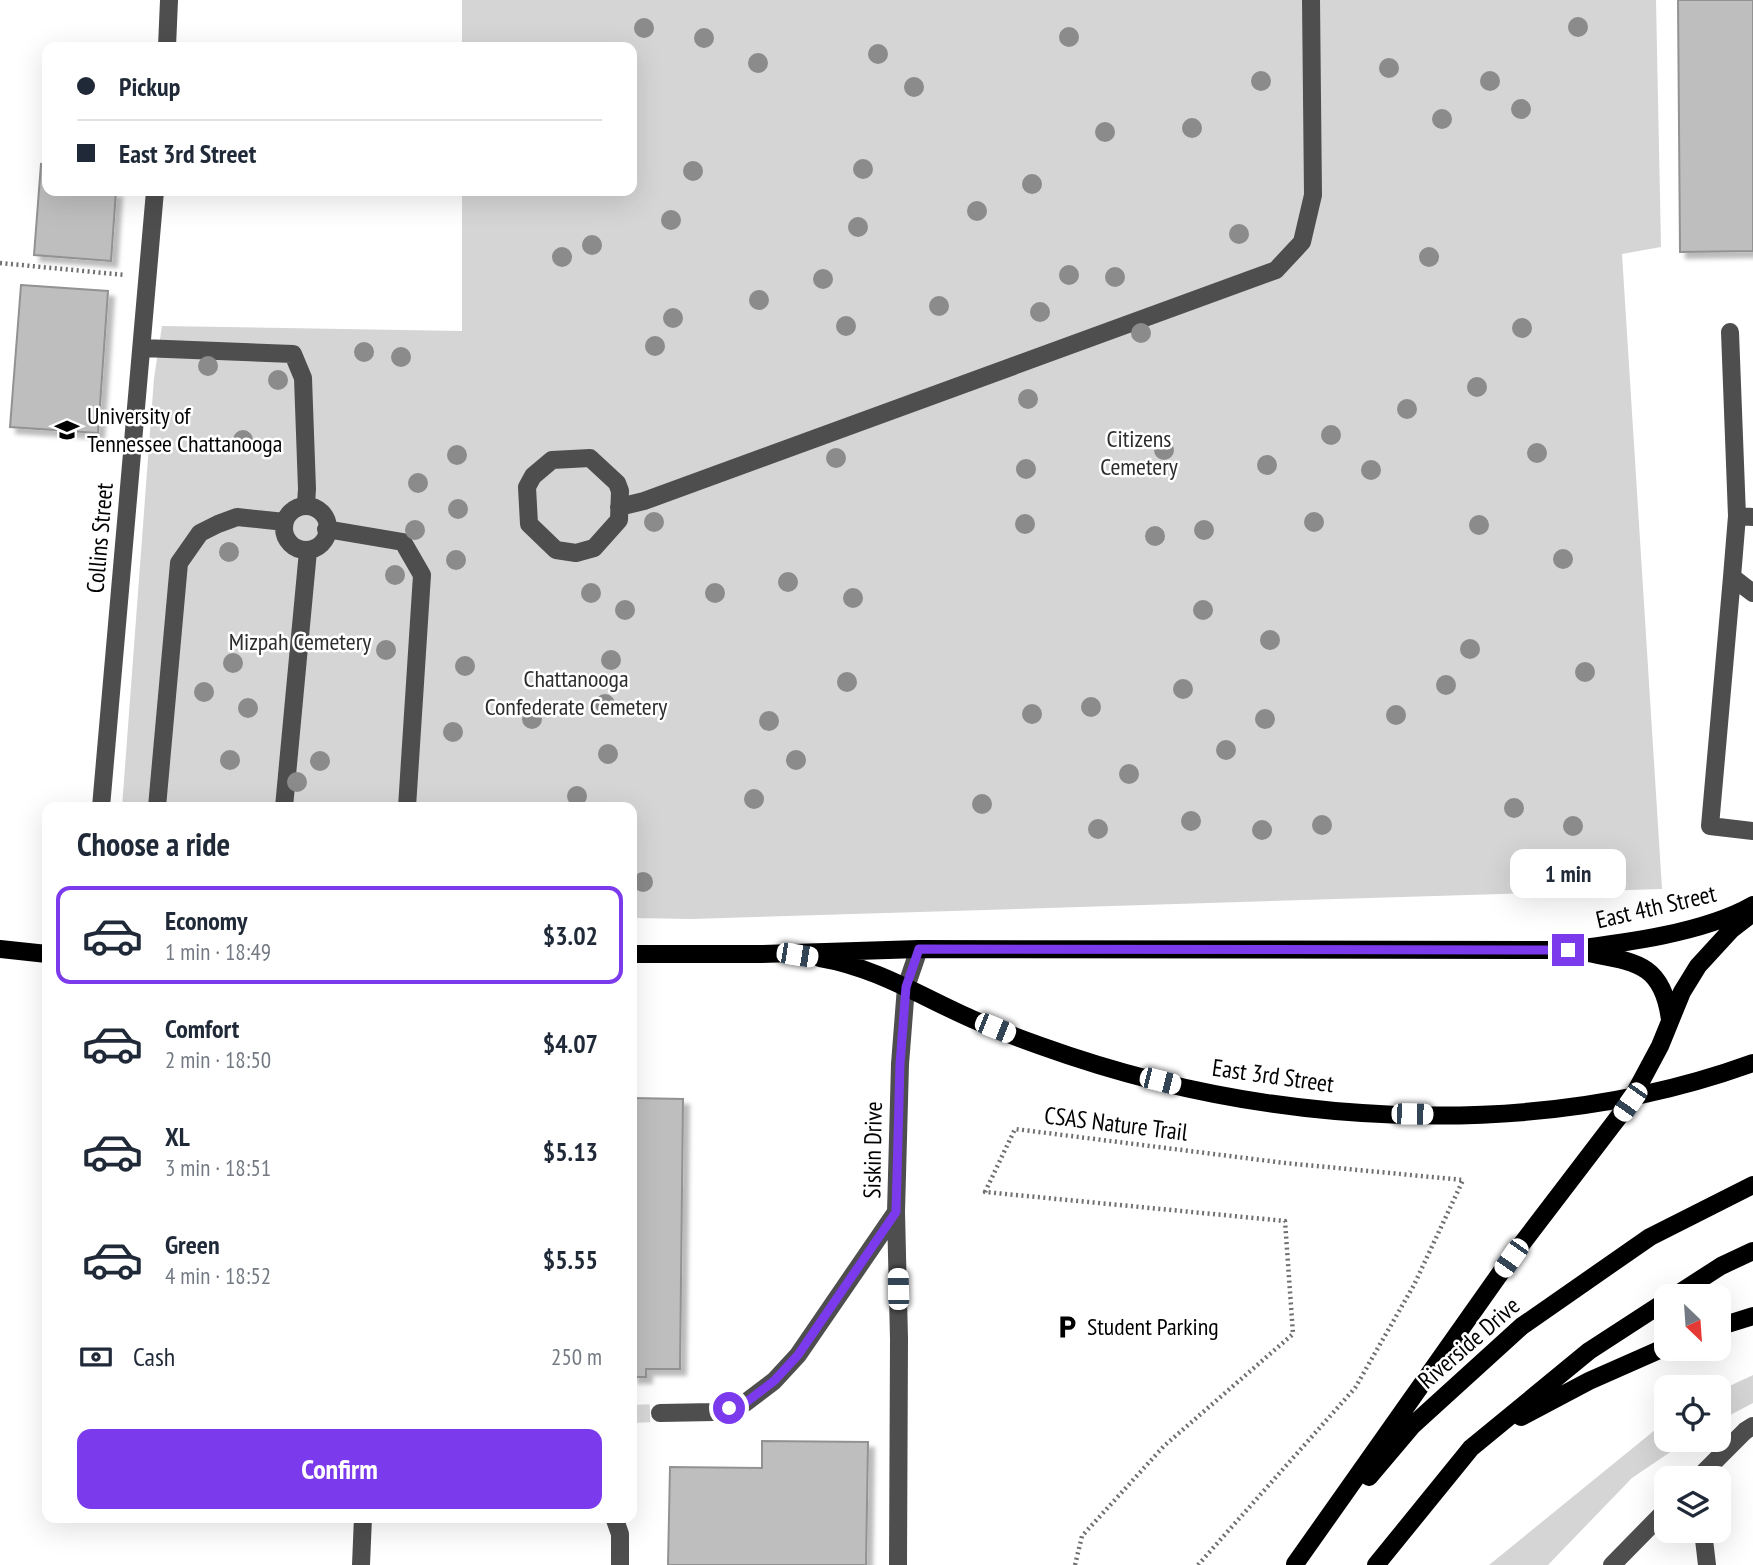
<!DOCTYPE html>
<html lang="en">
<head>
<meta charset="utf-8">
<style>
	:root { --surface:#fff; --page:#f2f2f3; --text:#1f2937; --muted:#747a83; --line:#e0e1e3; --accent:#7c3aed }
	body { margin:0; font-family:"PT Sans Narrow",sans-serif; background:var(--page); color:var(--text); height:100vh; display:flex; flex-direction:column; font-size:26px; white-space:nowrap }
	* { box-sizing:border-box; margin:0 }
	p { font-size:23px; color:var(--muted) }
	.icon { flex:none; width:38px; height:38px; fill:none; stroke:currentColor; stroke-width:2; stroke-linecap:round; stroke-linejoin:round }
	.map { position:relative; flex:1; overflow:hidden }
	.sheet { position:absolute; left:42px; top:802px; width:595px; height:721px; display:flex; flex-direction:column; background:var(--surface); border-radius:14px; box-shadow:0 7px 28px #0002 }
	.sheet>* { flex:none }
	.guide { position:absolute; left:42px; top:42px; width:595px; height:154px; border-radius:14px; box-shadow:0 7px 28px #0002; display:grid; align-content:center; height:154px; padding:0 35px; background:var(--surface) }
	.needle { width:46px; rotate:155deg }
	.buttons { position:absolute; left:1654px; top:1284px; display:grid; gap:14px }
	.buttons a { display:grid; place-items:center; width:77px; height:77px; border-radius:14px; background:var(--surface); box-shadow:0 7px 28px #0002; font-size:35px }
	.end { position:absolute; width:32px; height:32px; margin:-16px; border:9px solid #7c3aed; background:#fff; box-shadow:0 0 0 4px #fff }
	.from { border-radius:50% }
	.bubble { position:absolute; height:49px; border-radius:14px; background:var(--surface); box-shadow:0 7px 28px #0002; font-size:23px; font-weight:700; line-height:49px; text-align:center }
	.car { position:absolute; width:21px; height:42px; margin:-21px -10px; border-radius:9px; box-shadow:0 0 5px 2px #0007; background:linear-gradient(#fff 24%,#345 0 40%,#fff 0 76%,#345 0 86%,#fff 0) }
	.guide b { display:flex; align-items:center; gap:24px; height:66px; font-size:26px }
	.guide b+b { border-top:2px solid var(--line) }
	.guide i { width:18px; height:18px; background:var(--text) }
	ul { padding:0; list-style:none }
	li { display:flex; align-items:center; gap:21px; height:98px; margin:0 14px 10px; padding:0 21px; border:4px solid transparent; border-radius:14px }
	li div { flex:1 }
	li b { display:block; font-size:26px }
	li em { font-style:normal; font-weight:700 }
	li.selected { border-color:var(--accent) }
	li>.icon { width:63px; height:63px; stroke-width:1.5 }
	h2 { padding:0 35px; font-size:32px; line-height:84px }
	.pay { display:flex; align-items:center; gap:18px; height:77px; padding:0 35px; font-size:26px }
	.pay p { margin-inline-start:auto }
	.cta { display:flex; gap:14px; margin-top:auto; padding:14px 35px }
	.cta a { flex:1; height:80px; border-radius:14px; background:var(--accent); color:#fff; font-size:28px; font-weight:700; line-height:80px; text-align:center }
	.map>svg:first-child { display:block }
	.green { fill:#d5d5d5 }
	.building { fill:#bebebe; stroke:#929292; stroke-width:2; filter:url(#shadow) }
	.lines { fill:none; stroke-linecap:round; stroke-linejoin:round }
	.minor-tunnel { stroke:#d9d9d9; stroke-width:18; stroke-dasharray:18 9; stroke-linecap:butt }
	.path { stroke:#707070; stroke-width:4.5; stroke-dasharray:2 3.5; stroke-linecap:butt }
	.minor { stroke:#4e4e4e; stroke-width:18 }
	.major { stroke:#000; stroke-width:18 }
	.tree { fill:#8b8b8b }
	.route { stroke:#7c3aed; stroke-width:9 }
	.labels { text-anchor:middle; stroke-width:5; stroke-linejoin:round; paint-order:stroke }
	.poi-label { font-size:24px; fill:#000; stroke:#fff; text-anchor:start }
	.park-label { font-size:24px; fill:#2c2c2c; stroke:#fff }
	.street-label { font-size:24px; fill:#000; stroke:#fff }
</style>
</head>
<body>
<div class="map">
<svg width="1753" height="1565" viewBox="0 0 1753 1565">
	<defs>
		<filter id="shadow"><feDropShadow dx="6" dy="6" stdDeviation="2" flood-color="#0004"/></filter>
	</defs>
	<rect width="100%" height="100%" fill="#fff"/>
	<path class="green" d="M462,0H1656L1661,247L1622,254L1662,889L692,919L632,918V807H122L154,378L162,326L462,331V191H632V47H462Z
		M1753,1375V1403L1719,1421V1391Z
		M1666,1421V1440H1688L1632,1478L1548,1565H1489Z"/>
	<path class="building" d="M1678,0H1753V251L1680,252Z
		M41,164L47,165V191H116L111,261L34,255Z
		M21,285L108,291L98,433L10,427Z
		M632,1098L683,1099L680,1369H646V1377H632Z
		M762,1441L868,1442L866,1565H668L670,1467L762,1468Z"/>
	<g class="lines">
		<path class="minor-tunnel" d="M632,1414L660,1413"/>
		<path class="path" d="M0,263L125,275
			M1075,1565L1082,1536L1164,1446L1293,1334L1285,1221L985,1192L1015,1129L1285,1163L1463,1180L1414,1285L1355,1388L1198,1565"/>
		<path class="minor" d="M167,47L169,0
			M1730,332L1737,516
			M142,348L293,354L303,378L307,489L306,504
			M590,458L617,483L620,491L619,520L594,548L576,553L556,550L529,524L527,487L533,476L552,460Z
			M284 528a22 22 0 1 1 44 0a22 22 0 1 1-44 0Z
			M619,507L644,501L1276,270L1302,242L1313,195L1311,0
			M1753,517L1737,516L1732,577L1753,593
			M326,529L403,542L422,575L407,807
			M1732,577L1710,826L1753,831
			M101,807L155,191
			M157,807L179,563L200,533L218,524L237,517L285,522
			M284,807L308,551
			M660,1413L714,1412L745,1403L774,1381L798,1355L896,1212
			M1697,1479L1745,1431L1753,1426
			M614,1517L620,1534V1565
			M1703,1531L1707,1565
			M361,1565L363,1517
			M898,1565L899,1339L896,1212L900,1064L906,987L919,949
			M1612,1565L1666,1510"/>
		<path class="major" d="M0,949L47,954
			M1588,953C1635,962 1663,963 1670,1020
			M632,954H761L919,949L1568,950C1624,943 1704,933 1753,905
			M820,958C875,967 922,997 972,1019C995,1029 1018,1038 1041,1046C1263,1126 1530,1144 1753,1063
			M1673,1297L1721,1266L1753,1251
			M1718,1327L1753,1316
			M1521,1417L1589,1381L1666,1347
			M1369,1477L1413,1425L1522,1326L1650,1237L1753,1185
			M1295,1564L1511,1258L1630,1102L1660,1046L1682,992L1698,966L1732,929L1753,913
			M1376,1565L1471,1448L1589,1351L1666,1301"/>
	</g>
	<g class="tree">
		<circle cx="1578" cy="27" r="10"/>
		<circle cx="644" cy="28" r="10"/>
		<circle cx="1069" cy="37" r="10"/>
		<circle cx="704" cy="38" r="10"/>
		<circle cx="878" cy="54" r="10"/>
		<circle cx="758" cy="63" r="10"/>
		<circle cx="1389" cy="68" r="10"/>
		<circle cx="1261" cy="81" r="10"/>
		<circle cx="1490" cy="81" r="10"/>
		<circle cx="914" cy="87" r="10"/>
		<circle cx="1521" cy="109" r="10"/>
		<circle cx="1442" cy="119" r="10"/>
		<circle cx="1192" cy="128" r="10"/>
		<circle cx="1105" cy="132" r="10"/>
		<circle cx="863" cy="169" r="10"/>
		<circle cx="693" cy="171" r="10"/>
		<circle cx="1032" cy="184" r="10"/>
		<circle cx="977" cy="211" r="10"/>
		<circle cx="671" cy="220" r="10"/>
		<circle cx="858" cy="227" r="10"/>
		<circle cx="1239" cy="234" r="10"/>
		<circle cx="592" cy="245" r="10"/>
		<circle cx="562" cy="257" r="10"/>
		<circle cx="1429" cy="257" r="10"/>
		<circle cx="1069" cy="275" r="10"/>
		<circle cx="1115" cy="277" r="10"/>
		<circle cx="823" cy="279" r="10"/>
		<circle cx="759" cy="300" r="10"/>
		<circle cx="939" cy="306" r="10"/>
		<circle cx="1040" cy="312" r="10"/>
		<circle cx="673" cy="318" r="10"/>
		<circle cx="846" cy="326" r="10"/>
		<circle cx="1522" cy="328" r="10"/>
		<circle cx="1141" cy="333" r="10"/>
		<circle cx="655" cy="346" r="10"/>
		<circle cx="364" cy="352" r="10"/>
		<circle cx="401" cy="357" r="10"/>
		<circle cx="208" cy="366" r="10"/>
		<circle cx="278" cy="380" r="10"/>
		<circle cx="1477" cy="387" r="10"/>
		<circle cx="1028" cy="399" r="10"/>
		<circle cx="1407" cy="409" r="10"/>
		<circle cx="1331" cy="435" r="10"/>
		<circle cx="243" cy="440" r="10"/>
		<circle cx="1164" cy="450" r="10"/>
		<circle cx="1537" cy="453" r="10"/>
		<circle cx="457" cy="455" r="10"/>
		<circle cx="836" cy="458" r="10"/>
		<circle cx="1267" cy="465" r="10"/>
		<circle cx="1026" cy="469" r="10"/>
		<circle cx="1371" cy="470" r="10"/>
		<circle cx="418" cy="483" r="10"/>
		<circle cx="458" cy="509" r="10"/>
		<circle cx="654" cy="522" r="10"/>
		<circle cx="1314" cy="522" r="10"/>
		<circle cx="1025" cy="524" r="10"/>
		<circle cx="1479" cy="525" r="10"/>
		<circle cx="415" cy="530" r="10"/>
		<circle cx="1204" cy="530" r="10"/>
		<circle cx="1155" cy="536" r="10"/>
		<circle cx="229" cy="552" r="10"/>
		<circle cx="1563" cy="559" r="10"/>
		<circle cx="456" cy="560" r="10"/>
		<circle cx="395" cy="575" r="10"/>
		<circle cx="788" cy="582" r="10"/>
		<circle cx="591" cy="593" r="10"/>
		<circle cx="715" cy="593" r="10"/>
		<circle cx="853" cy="598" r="10"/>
		<circle cx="625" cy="610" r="10"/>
		<circle cx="1203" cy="610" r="10"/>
		<circle cx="1270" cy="640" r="10"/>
		<circle cx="1470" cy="649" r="10"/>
		<circle cx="386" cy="650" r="10"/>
		<circle cx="611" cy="660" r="10"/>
		<circle cx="233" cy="663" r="10"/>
		<circle cx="465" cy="666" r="10"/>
		<circle cx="1585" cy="672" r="10"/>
		<circle cx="847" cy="682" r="10"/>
		<circle cx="1446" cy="685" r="10"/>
		<circle cx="1183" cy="689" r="10"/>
		<circle cx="204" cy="692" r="10"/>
		<circle cx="605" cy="704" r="10"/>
		<circle cx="1091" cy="707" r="10"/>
		<circle cx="248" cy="708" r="10"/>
		<circle cx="1032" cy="714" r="10"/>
		<circle cx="1396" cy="715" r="10"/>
		<circle cx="532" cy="719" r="10"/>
		<circle cx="1265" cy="719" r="10"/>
		<circle cx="769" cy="721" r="10"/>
		<circle cx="453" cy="732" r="10"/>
		<circle cx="1226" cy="750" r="10"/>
		<circle cx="608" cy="754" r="10"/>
		<circle cx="230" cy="760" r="10"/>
		<circle cx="796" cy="760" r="10"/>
		<circle cx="320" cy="761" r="10"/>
		<circle cx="1129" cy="774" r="10"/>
		<circle cx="297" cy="782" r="10"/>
		<circle cx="577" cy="796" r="10"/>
		<circle cx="754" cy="799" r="10"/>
		<circle cx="982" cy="804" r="10"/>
		<circle cx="1514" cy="808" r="10"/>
		<circle cx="1191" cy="821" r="10"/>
		<circle cx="1322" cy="825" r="10"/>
		<circle cx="1573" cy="826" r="10"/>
		<circle cx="1098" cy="829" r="10"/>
		<circle cx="1262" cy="830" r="10"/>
		<circle cx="643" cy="882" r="10"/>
	</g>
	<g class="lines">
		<path class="route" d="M729,1408L745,1403L774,1381L798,1355L896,1212L900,1064L906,987L919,949L1568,950"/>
	</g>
	<defs>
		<g id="university-bare" transform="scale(1.89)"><path d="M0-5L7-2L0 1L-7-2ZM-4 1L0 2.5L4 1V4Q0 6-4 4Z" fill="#000" stroke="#fff" stroke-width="2.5" paint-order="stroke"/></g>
		<g id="parking-bare" transform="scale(1.89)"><path d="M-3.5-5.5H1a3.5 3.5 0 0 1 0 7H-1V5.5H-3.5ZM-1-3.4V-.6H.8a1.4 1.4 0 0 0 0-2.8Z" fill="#000" stroke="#fff" stroke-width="2.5" paint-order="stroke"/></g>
	</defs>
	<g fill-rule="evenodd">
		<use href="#university-bare" x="67" y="430"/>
		<use href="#parking-bare" x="1067" y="1327"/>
	</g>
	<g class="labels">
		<g class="poi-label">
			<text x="87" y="424">University of<tspan x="87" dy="28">Tennessee Chattanooga</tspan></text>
			<text x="1087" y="1335">Student Parking</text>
		</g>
		<g class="park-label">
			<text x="1139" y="447">Citizens<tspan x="1139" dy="28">Cemetery</tspan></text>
			<text x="300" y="650">Mizpah Cemetery</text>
			<text x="576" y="687">Chattanooga<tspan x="576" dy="28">Confederate Cemetery</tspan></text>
		</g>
		<g class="street-label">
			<text transform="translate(100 538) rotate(-85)" y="8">Collins Street</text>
			<text transform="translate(1656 907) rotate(-13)" y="8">East 4th Street</text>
			<text transform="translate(1273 1076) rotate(8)" y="8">East 3rd Street</text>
			<text transform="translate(1116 1124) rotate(7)" y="8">CSAS Nature Trail</text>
			<text transform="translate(873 1150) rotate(-89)" y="8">Siskin Drive</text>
			<text transform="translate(1469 1343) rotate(-41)" y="8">Riverside Drive</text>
		</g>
	</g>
</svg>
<div class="buttons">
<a><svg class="needle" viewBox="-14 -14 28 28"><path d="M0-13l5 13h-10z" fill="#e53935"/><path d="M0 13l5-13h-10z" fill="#747a83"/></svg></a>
<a><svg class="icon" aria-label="locate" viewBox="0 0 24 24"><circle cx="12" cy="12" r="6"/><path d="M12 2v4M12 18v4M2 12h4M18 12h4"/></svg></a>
<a><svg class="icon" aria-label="layers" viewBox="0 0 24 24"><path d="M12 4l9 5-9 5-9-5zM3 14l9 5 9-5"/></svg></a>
</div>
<i class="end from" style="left:729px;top:1408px"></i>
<i class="end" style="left:1568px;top:950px"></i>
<div class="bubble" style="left:1510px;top:849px;width:116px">1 min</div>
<i class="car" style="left:797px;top:955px;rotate:99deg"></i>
<i class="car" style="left:995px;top:1028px;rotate:112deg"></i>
<i class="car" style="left:1160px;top:1081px;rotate:104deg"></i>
<i class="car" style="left:1630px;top:1102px;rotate:215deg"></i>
<i class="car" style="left:1412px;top:1114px;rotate:91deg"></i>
<i class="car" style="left:1511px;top:1258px;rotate:215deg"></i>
<i class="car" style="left:898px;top:1289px;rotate:359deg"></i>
<div class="guide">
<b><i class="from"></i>Pickup</b>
<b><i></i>East 3rd Street</b>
</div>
<section class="sheet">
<h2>Choose a ride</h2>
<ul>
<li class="selected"><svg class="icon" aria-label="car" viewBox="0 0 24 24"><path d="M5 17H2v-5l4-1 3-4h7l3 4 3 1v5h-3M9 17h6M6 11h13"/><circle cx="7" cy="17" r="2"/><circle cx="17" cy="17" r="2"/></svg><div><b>Economy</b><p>1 min · 18:49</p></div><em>$3.02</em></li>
<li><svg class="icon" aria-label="car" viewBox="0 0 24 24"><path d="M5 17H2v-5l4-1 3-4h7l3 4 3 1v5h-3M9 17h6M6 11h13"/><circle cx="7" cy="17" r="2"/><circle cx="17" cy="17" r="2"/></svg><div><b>Comfort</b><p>2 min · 18:50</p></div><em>$4.07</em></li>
<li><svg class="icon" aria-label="car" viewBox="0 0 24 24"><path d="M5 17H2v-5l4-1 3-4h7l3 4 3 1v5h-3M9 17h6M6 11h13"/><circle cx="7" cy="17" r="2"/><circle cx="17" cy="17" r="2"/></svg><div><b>XL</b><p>3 min · 18:51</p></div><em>$5.13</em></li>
<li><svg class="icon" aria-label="car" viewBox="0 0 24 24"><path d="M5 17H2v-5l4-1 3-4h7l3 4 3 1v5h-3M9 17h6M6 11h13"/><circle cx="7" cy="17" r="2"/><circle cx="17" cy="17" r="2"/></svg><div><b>Green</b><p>4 min · 18:52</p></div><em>$5.55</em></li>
</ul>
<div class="pay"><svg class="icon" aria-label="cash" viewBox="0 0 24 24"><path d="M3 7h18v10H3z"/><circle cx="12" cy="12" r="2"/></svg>Cash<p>250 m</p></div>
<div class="cta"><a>Confirm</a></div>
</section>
</div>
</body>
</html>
